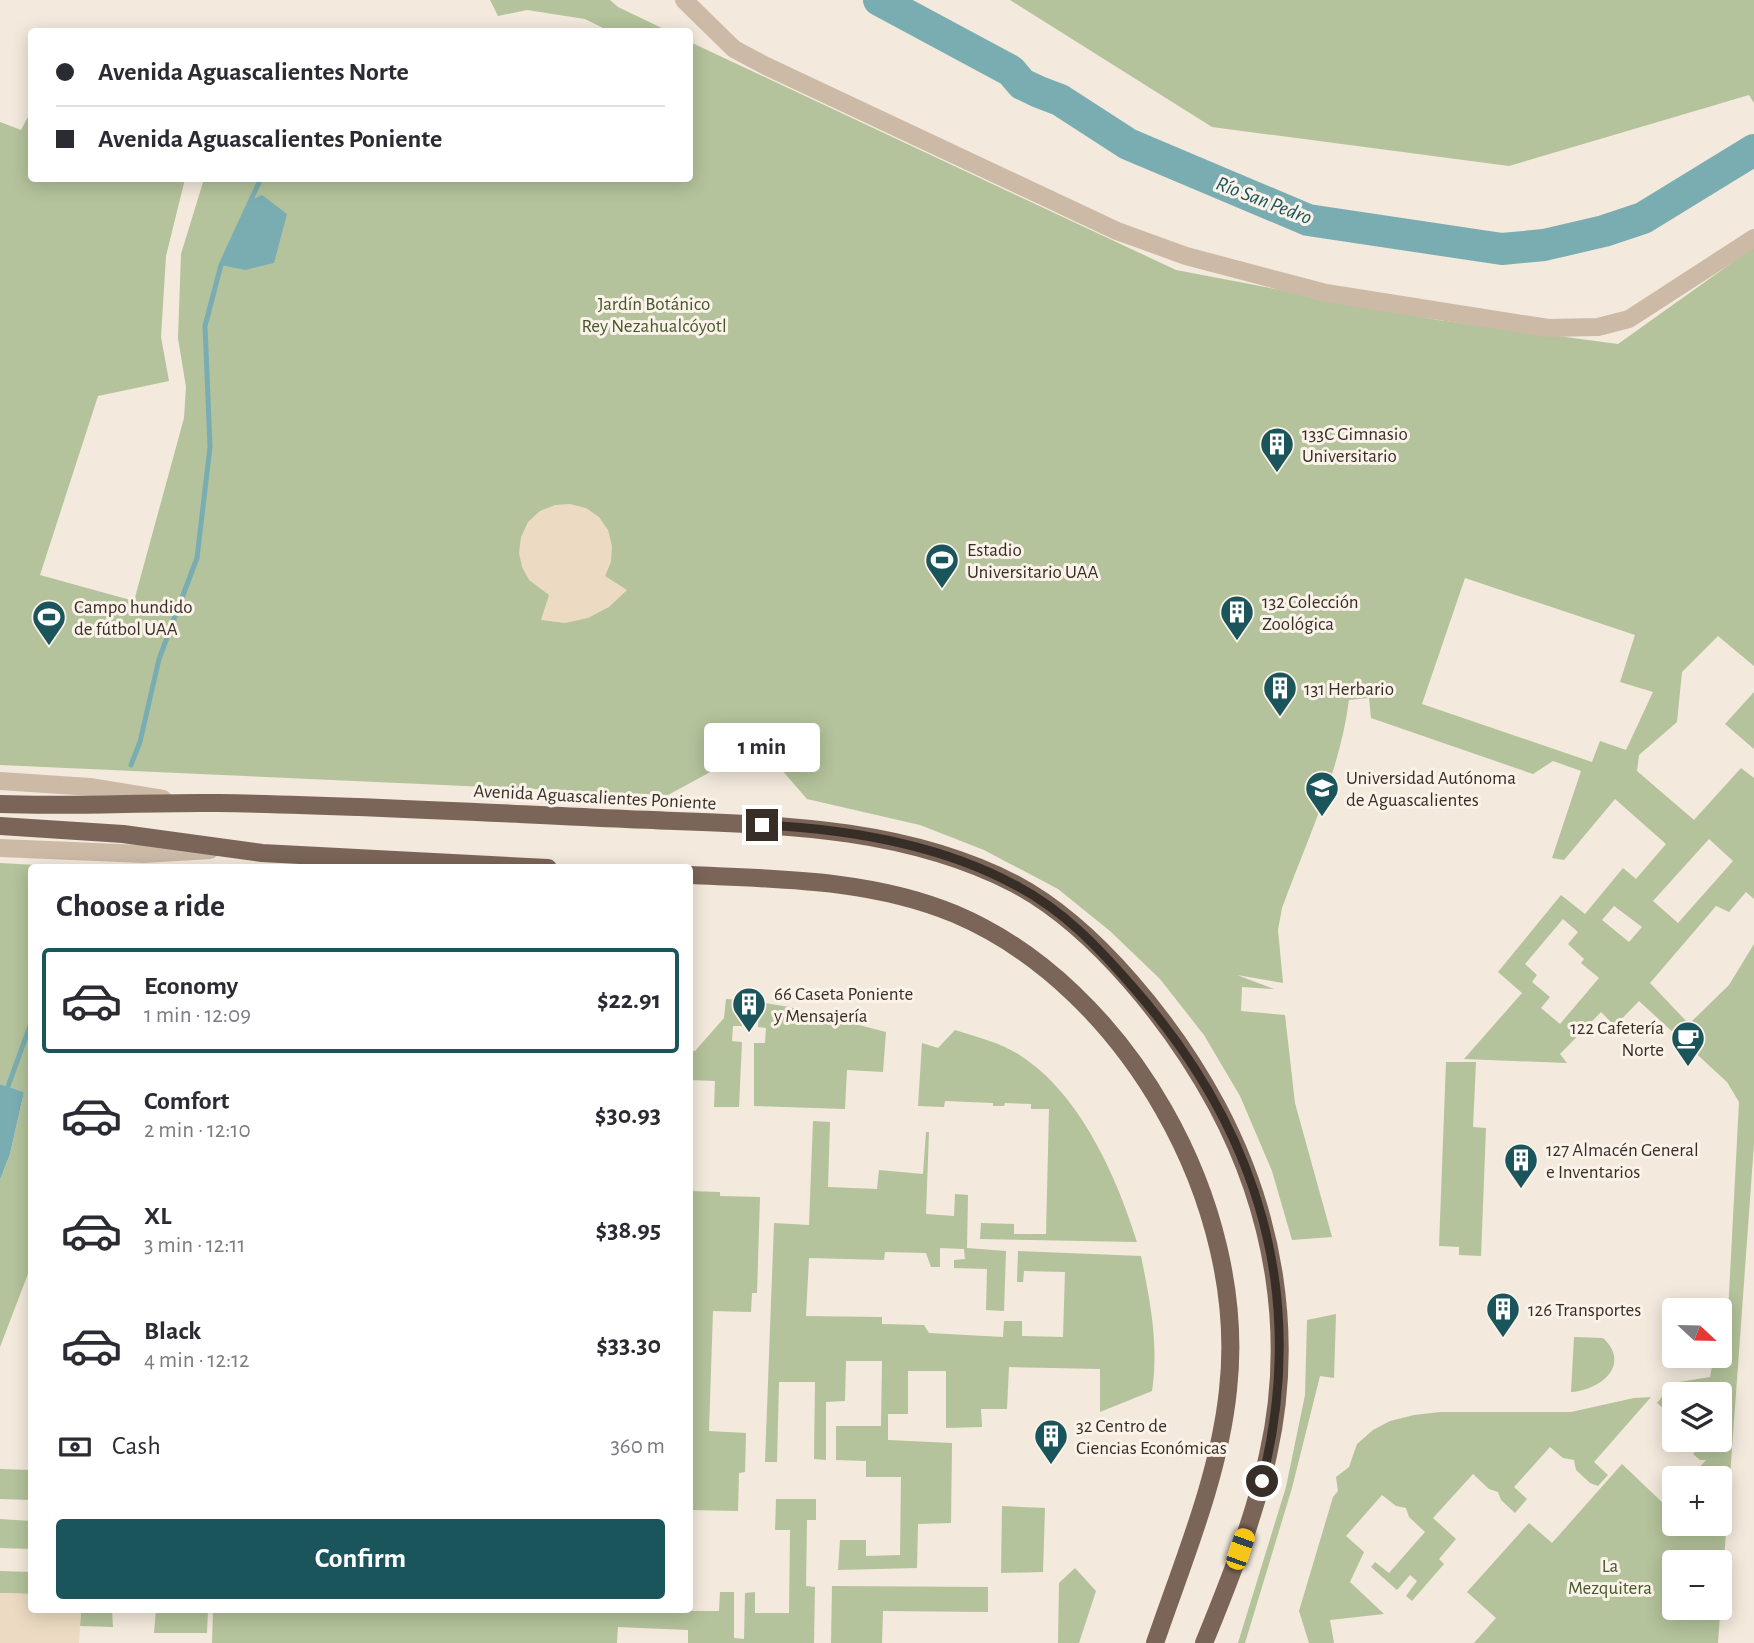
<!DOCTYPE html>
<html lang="en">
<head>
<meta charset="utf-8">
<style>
	:root { --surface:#fff; --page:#f2f2f3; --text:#2b2b33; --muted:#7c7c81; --line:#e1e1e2; --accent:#1b555c }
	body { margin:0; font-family:"Alegreya Sans",sans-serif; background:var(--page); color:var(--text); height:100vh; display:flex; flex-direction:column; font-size:26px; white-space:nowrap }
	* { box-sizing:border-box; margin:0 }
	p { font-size:23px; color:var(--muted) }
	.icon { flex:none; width:38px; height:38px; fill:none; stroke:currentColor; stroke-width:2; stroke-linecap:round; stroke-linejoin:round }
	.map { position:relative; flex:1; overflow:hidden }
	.side { position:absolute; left:28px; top:864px; width:665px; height:749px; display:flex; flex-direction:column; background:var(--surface); border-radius:7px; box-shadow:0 4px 18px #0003 }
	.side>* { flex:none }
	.guide { position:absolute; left:28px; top:28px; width:665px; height:154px; border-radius:7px; box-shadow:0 4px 18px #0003; display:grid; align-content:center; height:154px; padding:0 28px; background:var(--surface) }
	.needle { width:46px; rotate:112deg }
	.fabs { position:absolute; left:1662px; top:1298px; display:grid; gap:14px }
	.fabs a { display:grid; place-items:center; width:70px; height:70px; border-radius:7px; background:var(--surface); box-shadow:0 4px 18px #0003; font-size:35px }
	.end { position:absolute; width:32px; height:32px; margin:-16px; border:9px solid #382e28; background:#fff; box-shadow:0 0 0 4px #fff }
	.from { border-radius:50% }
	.bubble { position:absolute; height:49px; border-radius:7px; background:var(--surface); box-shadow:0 4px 18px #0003; font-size:23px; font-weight:700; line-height:49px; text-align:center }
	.car { position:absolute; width:21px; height:42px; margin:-21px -10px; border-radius:9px; box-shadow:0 0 5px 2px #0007; background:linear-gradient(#f5c518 24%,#345 0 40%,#f5c518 0 76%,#345 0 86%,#f5c518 0) }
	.guide b { display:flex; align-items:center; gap:24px; height:66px; font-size:26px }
	.guide b+b { border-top:2px solid var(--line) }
	.guide i { width:18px; height:18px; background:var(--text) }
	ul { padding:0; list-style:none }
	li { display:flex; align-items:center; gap:21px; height:105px; margin:0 14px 10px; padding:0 14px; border:4px solid transparent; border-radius:7px }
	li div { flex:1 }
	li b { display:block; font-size:26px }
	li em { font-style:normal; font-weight:700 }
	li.active { border-color:var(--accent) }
	li>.icon { width:63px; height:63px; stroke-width:1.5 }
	h2 { padding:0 28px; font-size:32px; line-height:84px }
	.pay { display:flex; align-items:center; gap:18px; height:77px; padding:0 28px; font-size:26px }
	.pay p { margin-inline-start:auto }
	.action { display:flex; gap:14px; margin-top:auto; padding:14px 28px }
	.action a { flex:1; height:80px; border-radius:7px; background:var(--accent); color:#fff; font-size:28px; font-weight:700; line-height:80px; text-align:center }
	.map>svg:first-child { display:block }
	.green { fill:#b4c39b; fill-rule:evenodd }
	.plaza { fill:#ecdbc2 }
	.water { fill:#7aadb2 }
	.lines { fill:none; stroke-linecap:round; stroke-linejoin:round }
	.stream { stroke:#7aadb2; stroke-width:5 }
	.river { stroke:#7aadb2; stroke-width:32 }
	.minor { stroke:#ccbaa7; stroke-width:18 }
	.tertiary { stroke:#ccbaa7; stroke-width:18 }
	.primary { stroke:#7b6558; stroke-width:18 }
	.route { stroke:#382e28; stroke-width:9 }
	.labels { text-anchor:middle; stroke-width:6; stroke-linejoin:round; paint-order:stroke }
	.park-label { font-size:19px; fill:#45582b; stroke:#fbf3e9 }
	.poi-label { font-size:19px; fill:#382e28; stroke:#fbf3e9; text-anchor:start }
	.street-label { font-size:19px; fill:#382e28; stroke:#fbf3e9 }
	.water-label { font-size:21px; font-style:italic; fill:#1b555c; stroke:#fbf3e9 }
</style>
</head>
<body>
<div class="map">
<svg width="1754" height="1643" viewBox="0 0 1754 1643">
	<rect width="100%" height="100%" fill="#f3e9dc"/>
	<path class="green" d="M490,0H610L618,7L668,31H609L585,19L527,10L498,16Z
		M1010,0H1754V103L1749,95L1509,166L1212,127Z
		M690,42L1176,270L1438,320L1618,344L1754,247V666L1718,636L1682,672L1677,722L1639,755L1637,771L1694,820L1741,768L1754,778V899L1746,892L1729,912L1716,906L1650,983L1689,1024L1729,985L1754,944V1144L1718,1643H1474L1496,1618L1467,1592L1529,1523L1552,1543L1622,1464L1665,1505L1675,1495V1524H1720V1479H1689L1706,1460H1700L1693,1454L1705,1440H1720V1395H1694L1691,1391L1688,1395H1675V1409L1670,1414L1657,1403L1673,1383L1710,1377L1713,1361L1726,1352L1739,1102L1727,1082L1639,1001L1615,1026L1601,1012L1560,1054L1567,1063L1464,1059L1522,993L1498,972L1561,895L1585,914L1623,868L1636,879L1666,844L1615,799L1564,860L1552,858L1581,771L1553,761L1533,774L1371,718L1369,698L1349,700C1340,771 1307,840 1282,908L1278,930L1283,983L1237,975L1274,989L1242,987L1241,1011L1285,1015L1295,1103L1332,1237L1292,1240L1272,1171L1240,1096L1204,1035L1160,979L1110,931L1058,889L984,850L920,825L807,799L760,745L668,795L0,765V122L21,130L31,111L32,178L185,179L166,256L161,337L169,381L98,396L40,575L134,601L184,418L186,387L178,338L181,254L204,179L690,178ZM1465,578L1635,635L1620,682L1653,692L1626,750L1600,741L1592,762L1422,704ZM1709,839L1733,861L1678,923L1653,901ZM1614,906L1642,927L1629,942L1602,920ZM1563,919L1578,932L1568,944L1584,959L1581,963L1599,978L1560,1024L1541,1008L1550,997L1532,982L1537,975L1525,964ZM1675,1563H1720V1608H1675Z
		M1754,692V749L1725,724Z
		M0,863L89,868H32L31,1266L0,1347V1180L10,1154L24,1092L0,1084Z
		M726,999L744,1000L742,1026H733L732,1041L742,1042L739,1107H714L715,1081L690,1080V1051H695L724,1018Z
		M759,1002L789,1007L886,1032L883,1072L847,1070L845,1109L754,1106V1043H765L766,1028L758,1027Z
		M955,1030C977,1037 1002,1043 1021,1056C1080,1094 1117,1177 1137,1242L980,1239L981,1223L1014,1224V1234H1046L1049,1109H1031V1104L1005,1103L1004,1106H993V1103L945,1101L944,1107L918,1106L922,1043L938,1048Z
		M1446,1062H1476L1473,1127L1486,1128L1481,1256L1459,1255V1247L1439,1246Z
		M813,1121L830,1122L828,1187L877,1189L879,1170L923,1174L926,1132H929L926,1214L954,1216L955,1194L968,1195L967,1248L1006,1251L1004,1311L986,1310L987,1269L954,1268V1260L965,1259L964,1249L940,1248V1267H931L926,1253L885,1252L884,1260L809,1258L806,1316L882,1317V1324L924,1325L929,1333L1003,1337L1004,1321H1022V1336L1063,1337L1065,1272L1024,1271L1023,1282H1017L1018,1251L1141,1256C1150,1301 1159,1344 1152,1391L1100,1412V1369L1009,1367L1007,1409H981L982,1427L946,1428V1371H908V1414H888V1440L952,1443L951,1523L918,1524L917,1568L838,1570L840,1540H866V1556L900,1555L901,1477H866V1461L836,1460V1426H881L882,1361H846L845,1401L826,1402V1460L814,1459L815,1382H779L777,1462H765L774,1223L809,1225Z
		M690,1191L720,1192V1196L760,1197L757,1293H752L751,1312L713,1311L709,1431L746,1433L745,1472L739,1473L738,1511L690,1510Z
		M1336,1314L1334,1378L1320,1376L1292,1488L1245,1643H1238L1286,1487L1305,1395L1307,1320Z
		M1574,1337L1603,1338C1632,1365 1600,1390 1571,1392Z
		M1651,1397L1594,1462L1608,1475L1598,1486L1590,1483L1576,1470L1574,1460L1563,1458L1550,1447L1514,1487L1527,1499L1515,1513L1501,1500L1498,1492L1489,1489L1473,1474L1433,1518L1456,1539L1439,1559L1444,1564L1412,1601L1406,1596L1417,1581L1410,1575L1397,1590L1371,1567L1375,1562L1389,1573L1425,1532L1409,1517L1406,1508L1396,1506L1382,1495L1346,1536L1364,1552L1350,1582L1384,1614L1330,1620L1334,1643H1309L1299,1611L1333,1497L1338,1491L1336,1477L1349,1467L1357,1444L1373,1430L1390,1421L1414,1415L1440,1412H1571L1634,1398Z
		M0,1469L31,1470V1500L0,1499Z
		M776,1499H816V1520H807L806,1586L815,1587L814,1643H688V1630L618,1627L617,1643H212L213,1610L719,1611L720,1592H734V1638L744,1639L745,1593L755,1592V1613H789L790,1530H775Z
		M1002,1506L1045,1508L1043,1572L1001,1573Z
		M0,1519L31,1521V1549L0,1548Z
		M1075,1568L1096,1591L1079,1643H1058L1059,1583Z
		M0,1571L31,1572V1594L0,1593Z
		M832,1586L988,1587V1612L883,1611L882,1643H831Z
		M81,1610H112L113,1627L80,1626Z
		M156,1610H208L207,1633H154Z"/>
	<path class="plaza" d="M570,504L586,508L599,517L608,530L612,546L611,562L605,576L627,590L609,607L588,618L565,623L541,620L549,595L529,580L522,567L519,553L521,537L528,522L540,511L555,505Z
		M0,1593L31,1594L32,1610H81L79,1643H0Z"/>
	<path class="water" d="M262,195L287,214L274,263L245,270L221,265L249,201Z
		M0,1084L24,1092L10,1154L0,1180Z"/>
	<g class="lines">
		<path class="stream" d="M131,765L140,742L159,659L197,558L210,447L205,326L221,265L261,178
			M6,1092L32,1020"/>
		<path class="river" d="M879,0L1011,71L1022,84L1039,92L1060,100L1128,144L1308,220L1502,249L1544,245L1604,231L1643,218L1754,150"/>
		<path class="minor" d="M684,0L734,49L766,66L1117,231L1186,256L1326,293L1548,328L1598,327L1629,319L1754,238"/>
		<path class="tertiary" d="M0,781L90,787L163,799
			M0,848L144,854L210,850"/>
		<path class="primary" d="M0,804C73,807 145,802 218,803C354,805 490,813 626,819C757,825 895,822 1015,884C1096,927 1174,1026 1217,1106C1274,1213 1295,1335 1268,1455C1254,1519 1229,1582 1204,1643
			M0,826L123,834L262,853L548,868
			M690,875C778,879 871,879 955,914C1127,987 1249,1205 1228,1390C1219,1477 1183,1561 1155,1643"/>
	</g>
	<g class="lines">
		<path class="route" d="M762,825C849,829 940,844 1017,886C1064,911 1098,947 1132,986C1258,1129 1309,1294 1262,1481"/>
	</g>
	<defs>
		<g id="building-pin" transform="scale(1.75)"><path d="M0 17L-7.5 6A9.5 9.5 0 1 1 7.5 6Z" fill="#1b555c" stroke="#fbf3e9"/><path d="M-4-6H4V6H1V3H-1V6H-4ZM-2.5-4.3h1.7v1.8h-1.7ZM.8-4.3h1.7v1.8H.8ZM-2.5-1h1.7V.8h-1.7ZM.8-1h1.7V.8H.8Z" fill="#fff"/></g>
		<g id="stadium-pin" transform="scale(1.75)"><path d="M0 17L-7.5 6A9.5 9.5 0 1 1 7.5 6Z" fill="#1b555c" stroke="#fbf3e9"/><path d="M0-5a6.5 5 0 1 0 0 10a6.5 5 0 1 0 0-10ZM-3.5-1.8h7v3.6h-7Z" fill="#fff"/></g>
		<g id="university-pin" transform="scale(1.75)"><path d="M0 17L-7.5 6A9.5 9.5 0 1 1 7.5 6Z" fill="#1b555c" stroke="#fbf3e9"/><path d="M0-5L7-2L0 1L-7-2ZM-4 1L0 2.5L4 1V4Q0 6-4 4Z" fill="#fff"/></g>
		<g id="cafe-pin" transform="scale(1.75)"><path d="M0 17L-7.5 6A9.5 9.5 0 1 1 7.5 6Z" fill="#1b555c" stroke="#fbf3e9"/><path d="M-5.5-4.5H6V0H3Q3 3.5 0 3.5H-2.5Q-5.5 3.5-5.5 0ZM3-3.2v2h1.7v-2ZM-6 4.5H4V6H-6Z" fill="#fff"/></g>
	</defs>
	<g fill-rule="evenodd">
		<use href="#building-pin" x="1277" y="444"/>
		<use href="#stadium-pin" x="942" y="560"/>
		<use href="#building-pin" x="1237" y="612"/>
		<use href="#stadium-pin" x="49" y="617"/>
		<use href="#building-pin" x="1280" y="688"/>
		<use href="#university-pin" x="1322" y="788"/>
		<use href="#building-pin" x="749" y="1004"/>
		<use href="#cafe-pin" x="1688" y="1038"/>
		<use href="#building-pin" x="1521" y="1160"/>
		<use href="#building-pin" x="1503" y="1309"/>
		<use href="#building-pin" x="1051" y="1436"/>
	</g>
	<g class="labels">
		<g class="park-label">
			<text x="654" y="310">Jardín Botánico<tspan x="654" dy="22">Rey Nezahualcóyotl</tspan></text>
			<text x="1610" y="1572">La<tspan x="1610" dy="22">Mezquitera</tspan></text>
		</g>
		<g class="poi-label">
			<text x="1302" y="440">133C Gimnasio<tspan x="1302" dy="22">Universitario</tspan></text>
			<text x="967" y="556">Estadio<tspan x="967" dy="22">Universitario UAA</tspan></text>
			<text x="1262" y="608">132 Colección<tspan x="1262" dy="22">Zoológica</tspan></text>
			<text x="74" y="613">Campo hundido<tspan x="74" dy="22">de fútbol UAA</tspan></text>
			<text x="1304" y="695">131 Herbario</text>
			<text x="1346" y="784">Universidad Autónoma<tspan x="1346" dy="22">de Aguascalientes</tspan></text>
			<text x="774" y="1000">66 Caseta Poniente<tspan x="774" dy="22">y Mensajería</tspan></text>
			<text x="1664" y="1034" text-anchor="end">122 Cafetería<tspan x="1664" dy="22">Norte</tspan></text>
			<text x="1546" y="1156">127 Almacén General<tspan x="1546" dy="22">e Inventarios</tspan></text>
			<text x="1528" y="1316">126 Transportes</text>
			<text x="1076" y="1432">32 Centro de<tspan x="1076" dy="22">Ciencias Económicas</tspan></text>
		</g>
		<g class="street-label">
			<text transform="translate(595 796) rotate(3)" y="7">Avenida Aguascalientes Poniente</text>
		</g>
		<g class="water-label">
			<text transform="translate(1264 200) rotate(21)" y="7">Río San Pedro</text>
		</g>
	</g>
</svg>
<div class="fabs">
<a><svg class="needle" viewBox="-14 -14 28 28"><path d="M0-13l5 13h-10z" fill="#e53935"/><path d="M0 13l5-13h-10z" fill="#7c7c81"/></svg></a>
<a><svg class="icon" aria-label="layers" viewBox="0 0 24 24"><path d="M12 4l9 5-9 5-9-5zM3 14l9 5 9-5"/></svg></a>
<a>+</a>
<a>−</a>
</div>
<i class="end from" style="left:1262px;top:1481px"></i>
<i class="end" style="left:762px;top:825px"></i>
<div class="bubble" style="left:704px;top:723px;width:116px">1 min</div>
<i class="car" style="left:1240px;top:1549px;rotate:19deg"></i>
<div class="guide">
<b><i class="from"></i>Avenida Aguascalientes Norte</b>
<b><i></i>Avenida Aguascalientes Poniente</b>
</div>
<section class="side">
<h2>Choose a ride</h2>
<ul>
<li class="active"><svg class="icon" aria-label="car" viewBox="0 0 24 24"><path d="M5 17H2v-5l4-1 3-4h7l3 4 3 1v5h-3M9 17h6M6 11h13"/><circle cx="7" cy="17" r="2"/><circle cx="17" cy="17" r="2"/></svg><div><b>Economy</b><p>1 min · 12:09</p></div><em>$22.91</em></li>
<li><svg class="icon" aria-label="car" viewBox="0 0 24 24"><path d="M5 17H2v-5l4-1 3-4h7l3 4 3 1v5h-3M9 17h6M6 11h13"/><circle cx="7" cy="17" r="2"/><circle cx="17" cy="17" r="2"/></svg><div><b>Comfort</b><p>2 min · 12:10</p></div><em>$30.93</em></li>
<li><svg class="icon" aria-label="car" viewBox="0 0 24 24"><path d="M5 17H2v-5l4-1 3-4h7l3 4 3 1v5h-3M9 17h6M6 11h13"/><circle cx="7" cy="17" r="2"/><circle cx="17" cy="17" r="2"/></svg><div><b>XL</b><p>3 min · 12:11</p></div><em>$38.95</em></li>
<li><svg class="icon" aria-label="car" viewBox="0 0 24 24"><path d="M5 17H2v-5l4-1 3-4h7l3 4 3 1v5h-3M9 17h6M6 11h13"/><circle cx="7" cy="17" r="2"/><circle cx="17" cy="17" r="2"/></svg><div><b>Black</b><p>4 min · 12:12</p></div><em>$33.30</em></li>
</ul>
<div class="pay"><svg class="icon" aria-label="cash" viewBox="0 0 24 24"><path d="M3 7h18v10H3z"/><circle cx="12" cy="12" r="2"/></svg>Cash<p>360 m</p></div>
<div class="action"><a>Confirm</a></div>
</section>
</div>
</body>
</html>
